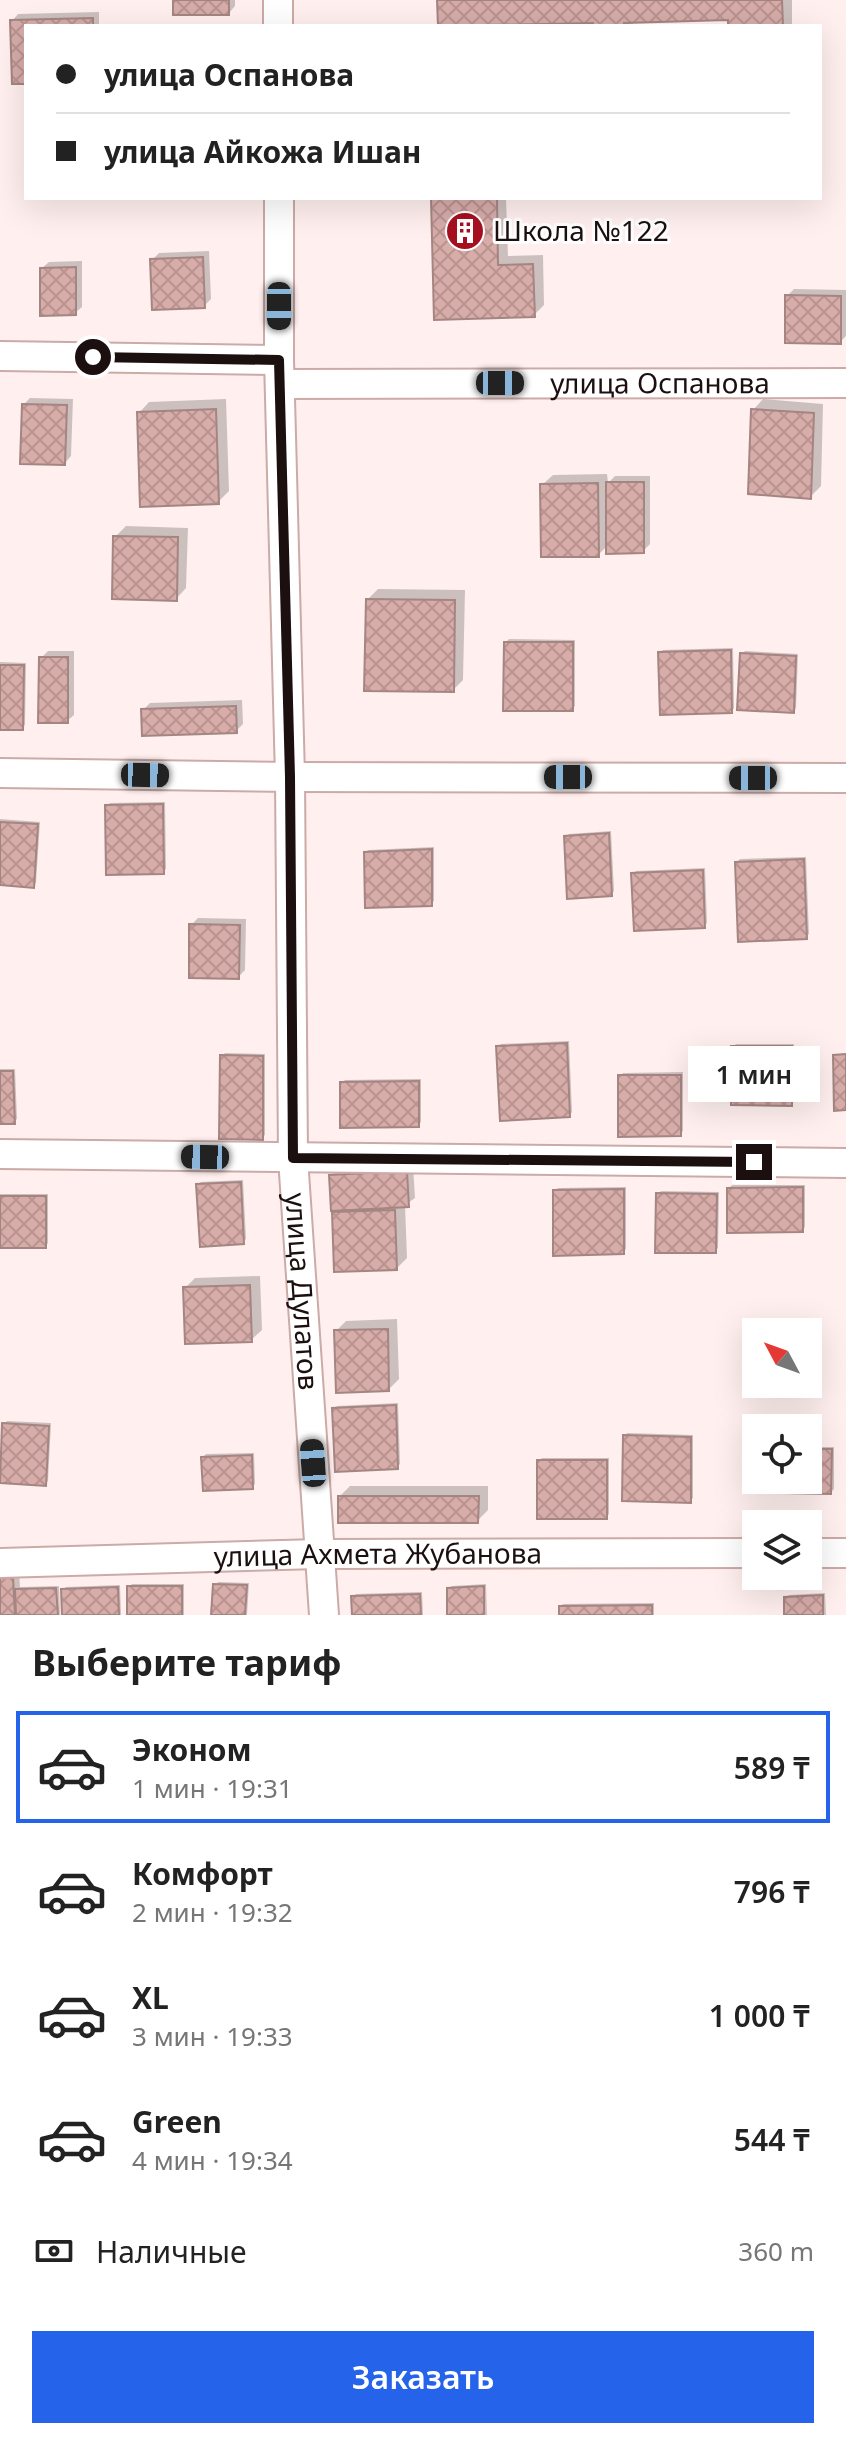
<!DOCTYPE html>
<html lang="ru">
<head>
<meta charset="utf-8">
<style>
	:root { --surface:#fff; --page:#f2f2f2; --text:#222; --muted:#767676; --line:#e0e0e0; --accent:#2563eb }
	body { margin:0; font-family:"Noto Sans",sans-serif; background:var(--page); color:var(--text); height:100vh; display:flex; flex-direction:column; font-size:30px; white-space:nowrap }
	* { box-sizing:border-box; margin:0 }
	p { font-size:26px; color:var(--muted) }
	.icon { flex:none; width:44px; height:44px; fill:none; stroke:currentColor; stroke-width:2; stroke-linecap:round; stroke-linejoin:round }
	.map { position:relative; height:1615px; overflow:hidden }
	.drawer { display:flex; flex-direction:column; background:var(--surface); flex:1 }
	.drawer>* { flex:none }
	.hud { position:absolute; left:24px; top:24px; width:798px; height:176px; border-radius:0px; box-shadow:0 8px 32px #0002; display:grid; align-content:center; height:176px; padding:0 32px; background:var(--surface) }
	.needle { width:52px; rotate:311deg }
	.buttons { position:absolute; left:742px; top:1318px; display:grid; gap:16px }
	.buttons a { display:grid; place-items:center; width:80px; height:80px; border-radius:0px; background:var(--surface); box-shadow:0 8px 32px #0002; font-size:40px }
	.end { position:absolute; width:36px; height:36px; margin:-18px; border:10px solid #1b0f0f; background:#fff; box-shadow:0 0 0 4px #fff }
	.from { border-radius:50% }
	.bubble { position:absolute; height:56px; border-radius:0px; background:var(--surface); box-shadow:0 8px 32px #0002; font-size:26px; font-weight:600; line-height:56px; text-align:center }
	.car { position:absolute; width:24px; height:48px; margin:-24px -12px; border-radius:10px; box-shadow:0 0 6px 2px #0007; background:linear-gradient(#222 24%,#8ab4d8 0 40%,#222 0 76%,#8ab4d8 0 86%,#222 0) }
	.hud b { display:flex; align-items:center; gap:28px; height:76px; font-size:30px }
	.hud b+b { border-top:2px solid var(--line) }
	.hud i { width:20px; height:20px; background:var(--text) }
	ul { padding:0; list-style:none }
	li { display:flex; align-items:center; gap:24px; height:112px; margin:0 16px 12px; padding:0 16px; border:4px solid transparent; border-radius:0px }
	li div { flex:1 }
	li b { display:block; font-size:30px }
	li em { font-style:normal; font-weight:600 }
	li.active { border-color:var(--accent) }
	li>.icon { width:72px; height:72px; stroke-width:1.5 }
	h2 { padding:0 32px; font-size:36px; line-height:96px }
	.pay { display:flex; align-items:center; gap:20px; height:88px; padding:0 32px; font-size:30px }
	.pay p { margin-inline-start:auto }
	.primary-button { display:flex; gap:16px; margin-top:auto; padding:16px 32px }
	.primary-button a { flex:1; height:92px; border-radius:0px; background:var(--accent); color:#fff; font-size:32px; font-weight:600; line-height:92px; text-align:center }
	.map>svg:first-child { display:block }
	.shadow { fill:#0003 }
	.building { fill:url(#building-cross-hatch); stroke:#a58582; stroke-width:2 }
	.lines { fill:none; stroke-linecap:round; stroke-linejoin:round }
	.street-casing { stroke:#cbaaa7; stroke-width:32 }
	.street { stroke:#fff; stroke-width:28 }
	.route { stroke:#1b0f0f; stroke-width:10 }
	.labels { text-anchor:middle; stroke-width:6; stroke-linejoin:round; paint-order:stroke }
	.poi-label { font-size:28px; fill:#1b0f0f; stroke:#fff; text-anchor:start }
	.street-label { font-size:28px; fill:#1b0f0f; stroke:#fff }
</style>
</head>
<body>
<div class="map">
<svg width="846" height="1615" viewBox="0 0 846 1615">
	<defs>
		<pattern id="building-cross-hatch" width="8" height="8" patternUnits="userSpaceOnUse" patternTransform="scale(2)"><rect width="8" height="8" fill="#d7aca9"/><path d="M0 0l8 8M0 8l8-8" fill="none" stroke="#b89390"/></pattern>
	</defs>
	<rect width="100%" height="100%" fill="#fff0ef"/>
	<path class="shadow" d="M175,0H235V6L229,13Z
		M439,0H792V26H730V18L633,21V26H595V21L525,23V26H440Z
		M99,12V26H26V82L12,21L18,14Z
		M433,198H506L508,256L543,255L544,305L534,315Z
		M209,251L211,299L204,306L152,260L159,253Z
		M82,261V307L75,313L42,268L49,262Z
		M794,289L846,290V336L840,342L787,296Z
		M30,398L73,399L71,456L65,463L23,405Z
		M226,399L229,491L218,502L139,413L149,402Z
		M763,399L823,404L821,486L810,497L753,410Z
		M607,474L608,483L615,476H650V544L643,551L608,545L598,555L542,485L553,475Z
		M126,526L188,528L186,588L176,599L115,537Z
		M378,589L465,590L463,680L453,690L367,600Z
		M509,639L575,640V706L572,709L506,642Z
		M733,648L734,708L732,711L660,653L663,650Z
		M48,651H74V715L67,721L41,658Z
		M745,651L798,654L796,708L793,711L742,654Z
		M0,662L26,663L25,725L22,728H0Z
		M242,700L243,724L236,731L143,710L150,703Z
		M165,802L166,869L163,872L107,806L110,803Z
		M0,819L40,822L36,883L33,885L0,883Z
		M611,831L614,891L612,894L566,837L569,834Z
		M434,847V901L431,904L366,853L368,850Z
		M806,857L809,934L806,937L737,862L740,859Z
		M705,868L707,923L704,926L633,874L636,871Z
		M198,918L246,919L245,970L238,977L191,925Z
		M569,1041L572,1112L570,1115L498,1047L501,1044Z
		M736,1044H794V1101L791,1104L733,1047Z
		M225,1053L265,1054V1135L262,1138L222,1056Z
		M0,1069H15L17,1119L14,1122H0Z
		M683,1072V1131L680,1134L620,1076L623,1073Z
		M421,1079V1122L418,1125L342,1083L345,1080Z
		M413,1165L415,1198L405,1205L407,1258L397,1268L334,1212L338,1208L331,1176L338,1169Z
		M243,1180L246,1239L243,1242L198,1185L201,1182Z
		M732,1185H805V1227L802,1230L729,1188Z
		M626,1187V1249L623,1252L555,1191L558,1188Z
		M661,1191L719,1192L718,1248L715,1251L658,1194Z
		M0,1194H48V1243L46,1246H0Z
		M260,1276L262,1330L251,1340L185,1288L195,1278Z
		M397,1319L399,1379L389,1389L336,1331L346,1321Z
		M398,1403L400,1464L397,1467L334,1409L337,1406Z
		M7,1421L51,1423L48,1481L45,1484L4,1424Z
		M627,1433L693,1435V1498L690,1501L625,1436Z
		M808,1447H834V1489L831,1492L785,1480H808Z
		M254,1453L255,1484L252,1487L203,1457L206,1454Z
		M542,1458H609V1514L606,1517L539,1461Z
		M350,1486H488V1510L477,1521L340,1496Z
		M19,1571L20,1587L59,1586L60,1615H0V1572Z
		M218,1582L249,1583L247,1615H213L215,1585Z
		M132,1584H184V1615H129V1587Z
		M486,1584L487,1615H449V1589L452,1586Z
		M120,1585L121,1615H64L63,1590L66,1587Z
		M422,1592L423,1615H354L353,1597L356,1594Z
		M825,1593L826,1615H787L786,1598L789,1595Z
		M654,1603V1615H561V1607L563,1604Z"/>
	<path class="building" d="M173,0H229V15H173Z
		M437,0H782L783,26H728V20L624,23V26H593V23L438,26Z
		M93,18V26H26V84H12L10,20Z
		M431,198H497L498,265L533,264L535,317L434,320Z
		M203,257L205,308L152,310L150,259Z
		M76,267V315L40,316V268Z
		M785,295L841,296V344L785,343Z
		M22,404L67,405L65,465L20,464Z
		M216,409L219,504L140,507L137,412Z
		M751,409L814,413L811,499L748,494Z
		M606,482H644V553L606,554Z
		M598,483L599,557H541L540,484Z
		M113,536L178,537L177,601L112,599Z
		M366,599L455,600L454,692L364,691Z
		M504,642H573V711H503Z
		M731,650L732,713L660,715L658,652Z
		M740,653L796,656L794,713L737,710Z
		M39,657H68V723H38Z
		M0,665H24L23,730H0Z
		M236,706L237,733L142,736L141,709Z
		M163,804L164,874L106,875L105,805Z
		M0,822L38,824L34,888L0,885Z
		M609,833L612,896L567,899L564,836Z
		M432,849V906L365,908L364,852Z
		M804,859L807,939L738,942L735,862Z
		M703,870L705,928L634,931L631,873Z
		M189,924L240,925L239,979L189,978Z
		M567,1043L570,1117L500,1121L496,1046Z
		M731,1046H792V1106L731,1105Z
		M846,1054V1110L834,1111L833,1055Z
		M220,1055L263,1056V1140L219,1139Z
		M0,1071H13L15,1124H0Z
		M618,1075H681V1136L618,1137Z
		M419,1081V1127L340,1128V1082Z
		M407,1171L409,1207L331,1211L329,1175Z
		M241,1182L244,1244L200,1247L196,1184Z
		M803,1187V1232L727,1233V1188Z
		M624,1189V1254L553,1256V1190Z
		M656,1193L717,1194L716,1253H655Z
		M0,1196H46V1248H0Z
		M395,1210L397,1270L334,1272L332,1212Z
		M250,1285L252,1342L185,1344L183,1287Z
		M388,1329L389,1391L336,1393L334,1330Z
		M396,1405L398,1469L335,1472L332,1408Z
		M2,1423L49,1426L46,1486L0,1483Z
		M623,1435L691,1437V1503L622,1501Z
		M808,1449H832L831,1494L783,1493V1480H808Z
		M252,1455L253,1489L203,1491L201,1457Z
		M537,1460H607V1519H537Z
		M338,1496H479L478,1523H338Z
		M13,1577L15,1615H0V1578Z
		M213,1584L247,1585L245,1615H211Z
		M127,1586H182V1615H127Z
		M484,1586V1615H447V1588Z
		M118,1587L119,1615H62L61,1589Z
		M56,1588L58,1615H16L15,1589Z
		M420,1594L421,1615H352L351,1596Z
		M823,1595V1615H784V1597Z
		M652,1605V1615H559V1606Z"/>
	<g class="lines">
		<g class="street-casing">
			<g id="street">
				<path d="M278,0V26"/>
				<path id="s1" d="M279,198V360L290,777L293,1158L324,1615"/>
				<path d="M0,356L279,360"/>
				<path id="s2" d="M280,384L846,383"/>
				<path d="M0,773L290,777L846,778"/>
				<path d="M0,1154L846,1163"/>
				<path d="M808,1553H846"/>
				<path id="s3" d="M0,1563L319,1554L756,1553"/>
			</g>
		</g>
		<use href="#street" class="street"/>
	</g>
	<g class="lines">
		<path class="route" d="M93,357L279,360L290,777L293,1158L754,1162"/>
	</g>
	<defs>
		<g id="building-disc" transform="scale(2)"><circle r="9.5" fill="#a70f1f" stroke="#fff"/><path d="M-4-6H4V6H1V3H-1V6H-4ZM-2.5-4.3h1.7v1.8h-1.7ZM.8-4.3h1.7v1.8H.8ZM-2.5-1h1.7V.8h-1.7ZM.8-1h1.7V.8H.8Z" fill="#fff"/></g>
	</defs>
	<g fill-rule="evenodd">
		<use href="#building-disc" x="465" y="231"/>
	</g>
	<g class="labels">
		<g class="poi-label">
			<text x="493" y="241">Школа №122</text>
		</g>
		<g class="street-label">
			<text dy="10" stroke="none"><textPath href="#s2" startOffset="380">улица Оспанова</textPath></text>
			<text dy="10" stroke="none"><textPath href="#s1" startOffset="1094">улица Дулатов</textPath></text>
			<text dy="10" stroke="none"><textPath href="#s3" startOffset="378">улица Ахмета Жубанова</textPath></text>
		</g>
	</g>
</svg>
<div class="buttons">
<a><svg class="needle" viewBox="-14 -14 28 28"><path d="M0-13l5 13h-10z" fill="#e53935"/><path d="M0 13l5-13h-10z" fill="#767676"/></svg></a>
<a><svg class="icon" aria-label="locate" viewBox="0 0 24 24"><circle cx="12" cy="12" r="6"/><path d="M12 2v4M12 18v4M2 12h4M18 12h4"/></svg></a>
<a><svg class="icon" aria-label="layers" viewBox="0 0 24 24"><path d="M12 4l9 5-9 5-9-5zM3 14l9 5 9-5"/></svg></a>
</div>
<i class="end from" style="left:93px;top:357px"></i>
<i class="end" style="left:754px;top:1162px"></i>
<div class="bubble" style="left:688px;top:1046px;width:132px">1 мин</div>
<i class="car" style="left:279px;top:306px;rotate:180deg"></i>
<i class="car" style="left:500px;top:383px;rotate:90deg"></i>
<i class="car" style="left:145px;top:775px;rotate:91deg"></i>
<i class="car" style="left:568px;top:777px;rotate:270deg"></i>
<i class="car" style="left:753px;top:778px;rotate:270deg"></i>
<i class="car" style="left:205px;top:1157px;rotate:271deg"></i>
<i class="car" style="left:313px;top:1463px;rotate:356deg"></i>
<div class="hud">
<b><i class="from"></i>улица Оспанова</b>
<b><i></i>улица Айкожа Ишан</b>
</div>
</div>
<section class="drawer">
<h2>Выберите тариф</h2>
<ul>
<li class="active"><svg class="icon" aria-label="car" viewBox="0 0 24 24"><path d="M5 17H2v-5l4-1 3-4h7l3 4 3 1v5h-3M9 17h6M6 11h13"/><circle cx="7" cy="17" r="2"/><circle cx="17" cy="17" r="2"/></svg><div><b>Эконом</b><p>1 мин · 19:31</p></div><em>589 ₸</em></li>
<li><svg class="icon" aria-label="car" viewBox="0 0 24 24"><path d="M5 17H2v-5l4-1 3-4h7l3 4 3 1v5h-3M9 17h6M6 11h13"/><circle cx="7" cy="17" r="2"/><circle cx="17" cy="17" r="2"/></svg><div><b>Комфорт</b><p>2 мин · 19:32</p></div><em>796 ₸</em></li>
<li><svg class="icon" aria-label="car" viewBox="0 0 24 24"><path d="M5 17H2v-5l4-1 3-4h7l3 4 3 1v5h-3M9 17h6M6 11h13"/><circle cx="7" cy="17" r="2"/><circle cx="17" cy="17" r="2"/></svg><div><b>XL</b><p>3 мин · 19:33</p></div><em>1 000 ₸</em></li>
<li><svg class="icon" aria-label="car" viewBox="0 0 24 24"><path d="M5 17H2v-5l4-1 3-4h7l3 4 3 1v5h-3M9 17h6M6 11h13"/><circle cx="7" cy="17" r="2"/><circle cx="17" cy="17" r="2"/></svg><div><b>Green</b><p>4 мин · 19:34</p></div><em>544 ₸</em></li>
</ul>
<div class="pay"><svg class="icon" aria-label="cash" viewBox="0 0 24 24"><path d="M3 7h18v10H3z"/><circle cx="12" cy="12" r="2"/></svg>Наличные<p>360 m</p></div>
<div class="primary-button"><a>Заказать</a></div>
</section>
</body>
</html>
